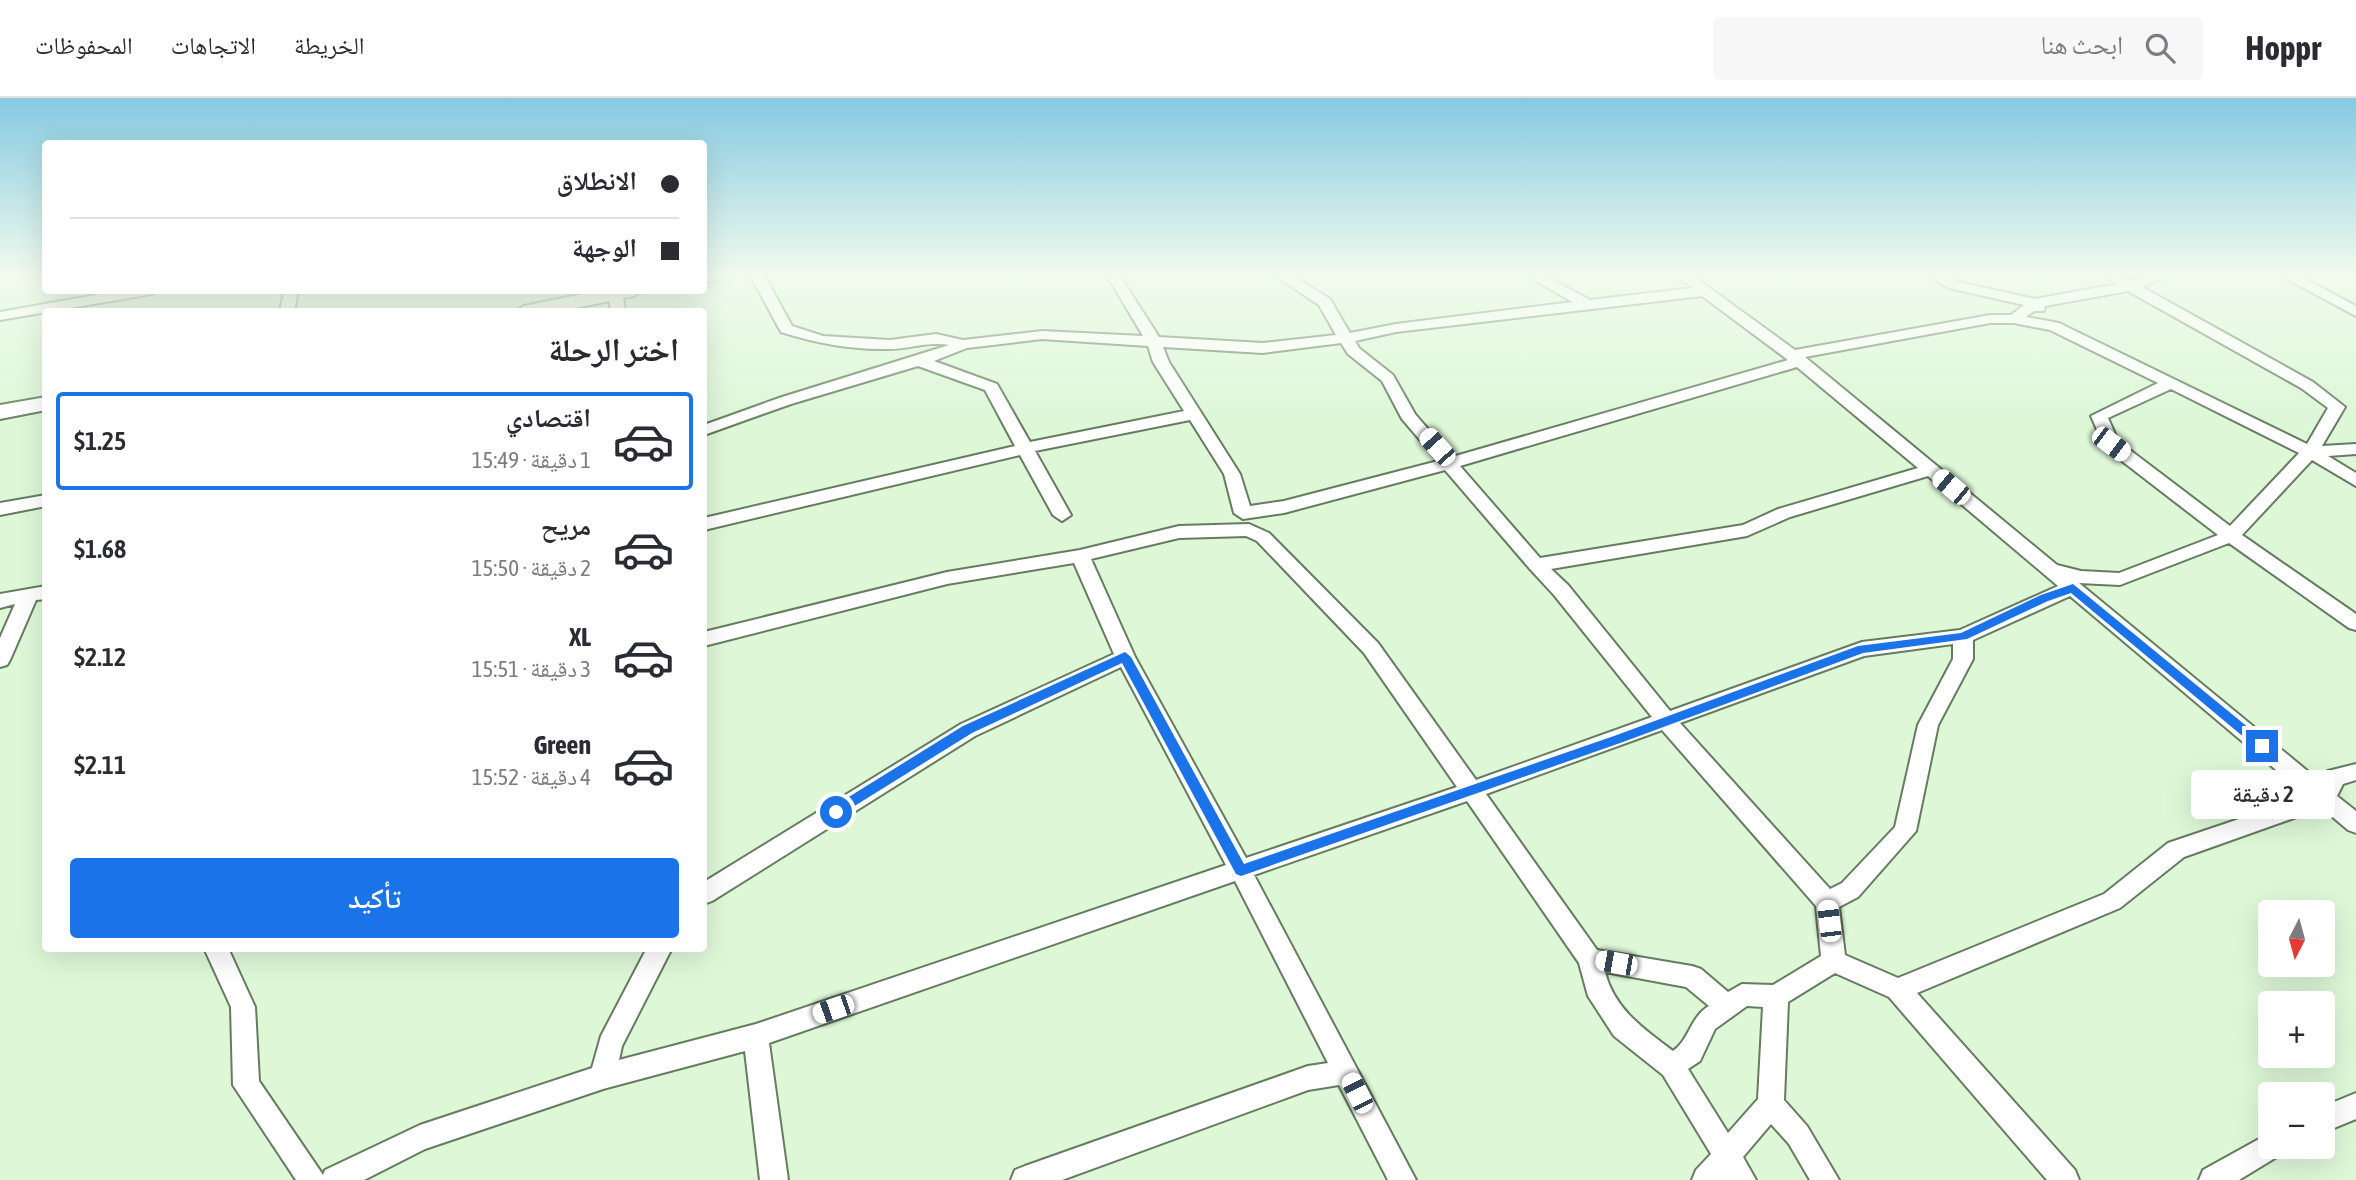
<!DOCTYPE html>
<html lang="ar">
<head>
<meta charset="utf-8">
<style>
	:root { --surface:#fff; --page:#f7f7f7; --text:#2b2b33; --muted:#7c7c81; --line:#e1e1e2; --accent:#1a73e8 }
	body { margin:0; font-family:"Asap Condensed","Noto Naskh Arabic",sans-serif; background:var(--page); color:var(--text); direction:rtl; height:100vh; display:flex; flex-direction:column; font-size:26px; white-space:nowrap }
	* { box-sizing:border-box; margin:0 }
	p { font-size:23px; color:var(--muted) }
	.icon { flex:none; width:38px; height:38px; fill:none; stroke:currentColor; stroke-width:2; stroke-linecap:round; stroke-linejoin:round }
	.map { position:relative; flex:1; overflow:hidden; direction:ltr }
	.side { position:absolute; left:42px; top:210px; width:665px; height:644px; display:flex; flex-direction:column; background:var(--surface); border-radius:7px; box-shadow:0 7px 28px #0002; direction:rtl }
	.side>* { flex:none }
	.top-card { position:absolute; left:42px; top:42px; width:665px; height:154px; border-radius:7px; box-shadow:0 7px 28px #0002; direction:rtl; display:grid; align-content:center; height:154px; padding:0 28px; background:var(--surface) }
	.needle { width:46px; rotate:186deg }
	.tools { position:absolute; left:2258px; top:802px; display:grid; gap:14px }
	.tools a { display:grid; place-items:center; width:77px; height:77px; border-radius:7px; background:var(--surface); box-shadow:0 7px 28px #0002; font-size:35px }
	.end { position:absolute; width:32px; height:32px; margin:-16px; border:9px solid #1a73e8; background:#fff; box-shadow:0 0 0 4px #fff }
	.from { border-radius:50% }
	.bubble { position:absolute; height:49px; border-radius:7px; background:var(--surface); box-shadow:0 7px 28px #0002; font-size:23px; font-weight:600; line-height:49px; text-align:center; direction:rtl }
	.car { position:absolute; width:21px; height:42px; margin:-21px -10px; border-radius:9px; box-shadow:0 0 5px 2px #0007; background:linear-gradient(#fff 24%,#345 0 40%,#fff 0 76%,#345 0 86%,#fff 0) }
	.top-card b { display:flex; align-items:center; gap:24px; height:66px; font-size:26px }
	.top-card b+b { border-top:2px solid var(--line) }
	.top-card i { width:18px; height:18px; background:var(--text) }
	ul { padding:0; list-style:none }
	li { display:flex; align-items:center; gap:21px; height:98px; margin:0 14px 10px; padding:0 14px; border:4px solid transparent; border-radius:7px }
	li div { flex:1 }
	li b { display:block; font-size:26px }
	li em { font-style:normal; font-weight:600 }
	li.on { border-color:var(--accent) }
	li>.icon { width:63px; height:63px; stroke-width:1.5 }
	h2 { padding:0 28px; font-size:32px; line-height:84px }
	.action { display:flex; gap:14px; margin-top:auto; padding:14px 28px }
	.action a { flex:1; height:80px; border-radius:7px; background:var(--accent); color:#fff; font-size:28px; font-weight:600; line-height:80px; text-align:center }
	header { display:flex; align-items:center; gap:42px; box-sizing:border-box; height:98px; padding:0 35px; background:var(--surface); border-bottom:2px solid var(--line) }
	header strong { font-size:33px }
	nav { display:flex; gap:38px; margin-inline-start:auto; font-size:24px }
	.search { width:490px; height:63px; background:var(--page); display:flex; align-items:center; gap:18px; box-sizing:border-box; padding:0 24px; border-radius:7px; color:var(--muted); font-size:26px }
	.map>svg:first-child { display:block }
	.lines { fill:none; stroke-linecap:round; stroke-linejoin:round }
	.street-casing { stroke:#657c60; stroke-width:4 }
	.secondary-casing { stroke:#657c60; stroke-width:4 }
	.street { fill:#fff; fill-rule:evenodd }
	.secondary { fill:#fff; fill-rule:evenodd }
	.route { fill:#1a73e8 }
</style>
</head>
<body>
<header>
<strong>Hoppr</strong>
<div class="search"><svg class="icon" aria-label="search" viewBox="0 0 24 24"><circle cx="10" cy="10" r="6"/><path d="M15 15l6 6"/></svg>ابحث هنا</div>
<nav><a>الخريطة</a><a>الاتجاهات</a><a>المحفوظات</a></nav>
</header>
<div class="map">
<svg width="2356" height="1082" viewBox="0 0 2356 1082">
	<rect width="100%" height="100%" fill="#ddf7d7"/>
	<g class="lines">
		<g class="street-casing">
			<path id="street" d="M749,175H763L792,228L823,238L890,242L936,236L963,242L1042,233L1143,238L1111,184L1102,175H1118L1159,239L1263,245L1336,237L1319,207L1271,175H1288L1330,201L1350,235L1396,226L1573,204L1522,175H1540L1590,202L1692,190L1673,175H1689L1795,252L1990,217H2011L2024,207L1949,190L1921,175H1940L1958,184L2035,201L2117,186L2100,175H2118L2131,183L2154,175H2175L2142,189L2313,284L2345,309L2322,348L2356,346V356L2328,358L2356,375V388L2312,362L2242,437L2356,516V532L2349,530L2229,445L2120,487L2079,485L2322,685L2328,673L2356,666V682L2343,686L2337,698L2356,713V735L2348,732L2322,710L2184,759L2120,810L1917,895L2075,1072L2079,1082H2047L1889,899L1835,875L1788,904L1784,1002L1807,1028L1839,1082H1810L1789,1046L1771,1026L1743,1059L1756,1082H1692L1696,1072L1711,1056L1663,977L1614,938L1588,898L1579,865L1467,703L1254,777L1416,1082H1388L1339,987L1308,992L1062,1082H1011L1015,1072L1025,1068L1308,968L1328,965L1235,783L769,945L788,1082H760L745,953L603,991L425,1051L364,1082H296L233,987L231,909L204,850H228L255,909L259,983L323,1077L325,1072L420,1027L592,970L601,938L647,850H672L622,948L619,962L756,926L1226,767L1121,569L975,638L712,803L704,806V784L961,626L1114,556L1074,465L947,486L704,548V534L947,474L1080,452L1179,428L1249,426L1269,435L1378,545L1476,682L1652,619L1554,497L1530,471L1445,372L1284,415L1243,421L1234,415L1224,376L1190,322L1035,353L1071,417L1062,423L1053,417L1020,357L704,432V420L1015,348L985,292L918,268L791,306L704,337V327L779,300L949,247C928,243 910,251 889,251C852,252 816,245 781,234ZM2128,193L2301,290L2328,310L2307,346L2059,225L2026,219L2034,213H2044L2045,208ZM1702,198L1788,262L1452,359L1415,316L1393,277L1359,250L1355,243L1396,234ZM1990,225H2014L2050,232L2158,285L2091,318L2105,350L2218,437L2119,475L2081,473L2057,467L1805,259ZM1042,241L1148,248L1153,264L1184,313L1030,344L997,286L934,263L967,250ZM1341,245L1348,256L1382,283L1402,321L1438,363L1284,403L1250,408L1240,376L1169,264L1163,249L1263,255ZM1797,269L1918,370L1778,411L1743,427L1540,460L1460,368ZM2171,291L2299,355L2230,428L2118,343L2108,320ZM1928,378L2058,488L1960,532L1862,544L1670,613L1568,487L1551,471L1747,438L1790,419ZM1246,438L1257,443L1364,555L1457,689L1246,760L1135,559L1091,461L1179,440ZM2070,498L2307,698L2168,745L2104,796L1898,880L1845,857L1839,809L1858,799L1916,733L1938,627L1973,561V542ZM1953,546V561L1918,627L1895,729L1842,785L1830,791L1680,625L1864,558ZM1662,632L1816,808L1821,858L1773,887L1742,886L1728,894L1701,871L1692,868L1597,852L1486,696ZM1605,874L1686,889L1709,908C1690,919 1690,941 1673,953C1645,932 1614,911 1605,874ZM1747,908L1763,909L1758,1001L1728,1035L1688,971L1700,963L1715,931Z
				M2276,175H2294L2356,208V218Z
				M124,192H159L152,196L0,222V214Z
				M284,192H298L294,214H280Z
				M608,192H622L625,214H611Z
				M46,397V408L0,417V405Z
				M46,488V501L36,502L10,562L7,567L0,569V540L15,506L0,510V496Z
				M2356,995V1021L2322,1035V1009Z
				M2270,1035V1048H2284L2280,1057L2239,1082H2199L2203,1072Z"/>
		</g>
		<g class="secondary-casing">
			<path id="secondary" d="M704,175H734L732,179L704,185Z
				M602,192H643L634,198L556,214H514L524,208Z
				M46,299V312L0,321V307Z"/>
		</g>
		<use href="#street" class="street"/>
		<use href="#secondary" class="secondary"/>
	</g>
	<linearGradient id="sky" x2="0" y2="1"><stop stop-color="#85cae2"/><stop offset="0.54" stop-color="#f0fbed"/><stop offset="1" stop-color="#f0fbed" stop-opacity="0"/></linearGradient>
	<rect width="2356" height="327" fill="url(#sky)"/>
	<path class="route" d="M2073,486L2266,644V651H2258L2071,495L2048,503L1967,541L1863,555L1623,644L1241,778L1236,776L1122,565L972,635L840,717H831L829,714L831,710L963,628L1125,554L1131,559L1244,766L1614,638L1858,548L1961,535L2041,497Z"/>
</svg>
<div class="tools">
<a><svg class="needle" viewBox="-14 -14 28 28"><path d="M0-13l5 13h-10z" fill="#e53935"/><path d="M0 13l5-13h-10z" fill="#7c7c81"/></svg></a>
<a>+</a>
<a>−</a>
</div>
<i class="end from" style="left:836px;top:714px"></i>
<i class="end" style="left:2262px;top:648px"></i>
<div class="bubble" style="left:2191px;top:672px;width:144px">2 دقيقة</div>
<i class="car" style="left:2111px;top:346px;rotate:127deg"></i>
<i class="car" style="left:1437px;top:349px;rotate:318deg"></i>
<i class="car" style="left:1951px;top:389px;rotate:310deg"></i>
<i class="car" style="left:1829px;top:823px;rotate:353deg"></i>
<i class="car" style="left:1616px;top:865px;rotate:280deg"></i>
<i class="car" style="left:833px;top:911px;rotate:251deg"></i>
<i class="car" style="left:1357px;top:995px;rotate:333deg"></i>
<div class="top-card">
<b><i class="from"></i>الانطلاق</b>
<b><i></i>الوجهة</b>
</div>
<section class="side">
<h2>اختر الرحلة</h2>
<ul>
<li class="on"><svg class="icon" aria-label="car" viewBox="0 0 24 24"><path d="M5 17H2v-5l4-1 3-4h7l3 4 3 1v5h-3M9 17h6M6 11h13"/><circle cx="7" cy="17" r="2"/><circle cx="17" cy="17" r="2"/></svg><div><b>اقتصادي</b><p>1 دقيقة · 15:49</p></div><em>$1.25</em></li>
<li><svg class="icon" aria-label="car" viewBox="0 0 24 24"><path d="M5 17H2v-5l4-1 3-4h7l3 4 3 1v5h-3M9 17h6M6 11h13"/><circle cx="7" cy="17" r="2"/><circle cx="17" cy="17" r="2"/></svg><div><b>مريح</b><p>2 دقيقة · 15:50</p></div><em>$1.68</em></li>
<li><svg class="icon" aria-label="car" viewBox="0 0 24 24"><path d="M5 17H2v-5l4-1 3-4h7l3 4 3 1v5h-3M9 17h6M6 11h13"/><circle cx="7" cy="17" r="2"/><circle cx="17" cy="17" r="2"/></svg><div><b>XL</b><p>3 دقيقة · 15:51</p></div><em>$2.12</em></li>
<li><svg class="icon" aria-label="car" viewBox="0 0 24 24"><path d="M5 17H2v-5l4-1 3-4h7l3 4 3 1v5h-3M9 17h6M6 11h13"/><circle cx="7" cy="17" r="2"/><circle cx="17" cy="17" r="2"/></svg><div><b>Green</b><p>4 دقيقة · 15:52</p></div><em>$2.11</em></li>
</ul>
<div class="action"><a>تأكيد</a></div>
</section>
</div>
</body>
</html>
